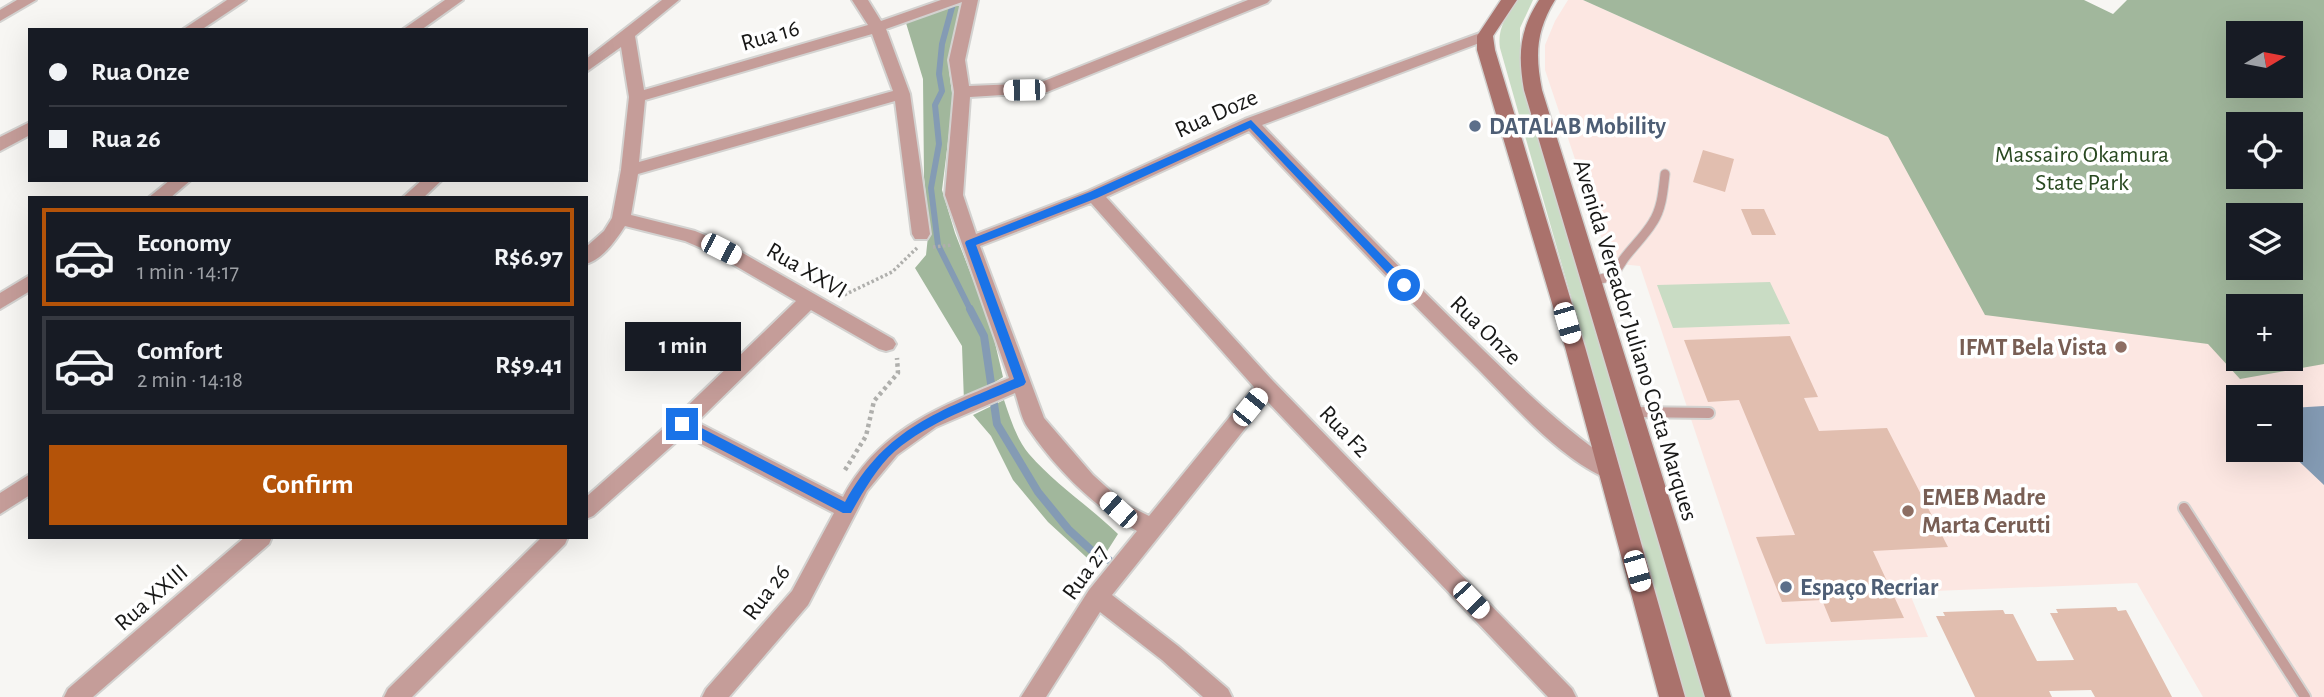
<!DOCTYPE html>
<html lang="en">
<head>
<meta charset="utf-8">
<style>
	:root { --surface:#171b24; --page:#242831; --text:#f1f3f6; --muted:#9ea1a6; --line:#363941; --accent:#b45309 }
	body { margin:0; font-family:"Alegreya Sans",sans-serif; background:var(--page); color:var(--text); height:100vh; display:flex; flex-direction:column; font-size:26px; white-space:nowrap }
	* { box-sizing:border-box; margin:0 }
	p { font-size:23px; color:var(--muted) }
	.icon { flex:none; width:38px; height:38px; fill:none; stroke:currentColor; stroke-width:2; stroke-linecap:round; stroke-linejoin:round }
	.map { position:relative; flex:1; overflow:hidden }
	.panel { position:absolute; left:28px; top:196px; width:560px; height:343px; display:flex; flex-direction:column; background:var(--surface); border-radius:0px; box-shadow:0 7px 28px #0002 }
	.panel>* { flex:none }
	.banner { position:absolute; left:28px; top:28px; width:560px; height:154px; border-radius:0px; box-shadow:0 7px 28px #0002; display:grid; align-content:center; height:154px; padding:0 21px; background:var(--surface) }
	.needle { width:46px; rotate:80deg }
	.controls { position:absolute; left:2226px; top:21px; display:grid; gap:14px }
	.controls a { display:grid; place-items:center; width:77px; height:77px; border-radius:0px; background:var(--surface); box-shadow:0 7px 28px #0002; font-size:35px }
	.end { position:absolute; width:32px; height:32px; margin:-16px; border:9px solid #1a73e8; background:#fff; box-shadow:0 0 0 4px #fff }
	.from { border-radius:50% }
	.bubble { position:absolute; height:49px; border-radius:0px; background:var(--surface); box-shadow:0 7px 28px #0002; font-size:23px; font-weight:600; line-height:49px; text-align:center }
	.car { position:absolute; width:21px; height:42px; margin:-21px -10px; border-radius:9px; box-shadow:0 0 5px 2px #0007; background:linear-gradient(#fff 24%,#345 0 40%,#fff 0 76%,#345 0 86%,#fff 0) }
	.banner b { display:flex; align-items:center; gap:24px; height:66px; font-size:26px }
	.banner b+b { border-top:2px solid var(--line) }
	.banner i { width:18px; height:18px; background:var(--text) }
	ul { padding:12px 0 0; list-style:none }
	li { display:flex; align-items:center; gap:21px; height:98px; margin:0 14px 10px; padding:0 7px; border:4px solid var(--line); border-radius:0px }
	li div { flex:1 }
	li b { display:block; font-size:26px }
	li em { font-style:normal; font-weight:600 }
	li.on { border-color:var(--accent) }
	li>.icon { width:63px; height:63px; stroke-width:1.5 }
	.cta { display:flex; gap:14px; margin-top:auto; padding:14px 21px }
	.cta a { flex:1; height:80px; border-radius:0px; background:var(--accent); color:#fff; font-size:28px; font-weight:600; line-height:80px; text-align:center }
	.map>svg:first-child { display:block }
	.education { fill:#fce7e2; fill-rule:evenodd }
	.green { fill:#c9dcc4 }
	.forest { fill:#a1b79c; fill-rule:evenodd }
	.water { fill:#849bb4 }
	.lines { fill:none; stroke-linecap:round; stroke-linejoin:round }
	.stream-far1 { stroke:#849bb4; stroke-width:6 }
	.stream { stroke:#849bb4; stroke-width:8 }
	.building { fill:#e1beaf }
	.lane-far1-casing { stroke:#d3d2d0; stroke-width:11 }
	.lane-casing { stroke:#d3d2d0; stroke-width:14 }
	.street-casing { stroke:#d3d2d0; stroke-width:4 }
	.secondary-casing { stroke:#d3d2d0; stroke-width:3 }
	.path-far1 { stroke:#afafac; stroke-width:3.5; stroke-dasharray:2.5 2.5; stroke-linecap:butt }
	.path { stroke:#afafac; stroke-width:4.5; stroke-dasharray:3.5 3.5; stroke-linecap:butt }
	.lane-far1 { stroke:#c59d99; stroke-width:9 }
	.lane { stroke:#c59d99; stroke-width:10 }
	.street { fill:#c59d99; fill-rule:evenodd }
	.secondary { fill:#aa726c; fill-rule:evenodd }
	.route { fill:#1a73e8 }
	.service-dot { fill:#5c6f8a; stroke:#fff; stroke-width:2.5 }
	.education-dot { fill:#8d6e63; stroke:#fff; stroke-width:2.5 }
	.labels { text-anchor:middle; stroke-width:7; stroke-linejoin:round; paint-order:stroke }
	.street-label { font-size:24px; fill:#181817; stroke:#fff }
	.service-label { font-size:24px; font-weight:bold; fill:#4e5e75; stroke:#fff; text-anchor:start }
	.park-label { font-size:24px; fill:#294921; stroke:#fff }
	.education-label { font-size:24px; font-weight:bold; fill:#785e54; stroke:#fff; text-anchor:end }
</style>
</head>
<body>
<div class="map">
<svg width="2324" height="697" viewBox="0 0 2324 697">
	<rect width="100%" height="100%" fill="#f7f6f3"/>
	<path class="education" d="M1568,0H1583L1888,137L2238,306V359H2291L2324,336V697H2203L2137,583L1909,592L1928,637L1766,644L1640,266L1610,263L1545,70V45L1555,21ZM2238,397H2291V450H2238Z"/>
	<path class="green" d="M1517,0H1533L1520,28V67L1708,697H1685L1500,48C1497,30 1506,15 1517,0Z
		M1770,282L1790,324L1673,328L1657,285Z"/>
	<path class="forest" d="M1583,0H2084L2113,14L2127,0H2324V364L2240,379L2208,344L1985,315L1888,137ZM2238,33H2291V86H2238ZM2238,124H2291V177H2238ZM2238,215H2291V268H2238ZM2238,306H2291V359H2238Z
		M962,2L949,70L953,101L942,190L955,233L991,326L1003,377L964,402L962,346L915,268L926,255L929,227L924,177L923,79L906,23Z
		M1004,400C1010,418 1017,440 1029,454C1055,484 1089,506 1118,534L1097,567L1048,522L1013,480L991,436L973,415Z"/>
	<path class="water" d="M2324,406V485L2287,450H2291V408Z"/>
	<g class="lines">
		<path class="stream-far1" d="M954,0L942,44L939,74L942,91L935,105L939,144L931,188L938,245L971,311"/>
		<path class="stream" d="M970,309L984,336L997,424L1038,492L1069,530L1091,550L1109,560"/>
	</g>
	<path class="building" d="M1703,150L1734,159L1725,192L1693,182Z
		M1741,209H1764L1776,235H1752Z
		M1790,336L1818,397L1804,398L1819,431L1887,428L1948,547L1873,551L1904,618L1831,622L1822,600L1782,602L1756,537L1795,535L1739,400L1708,402L1684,340Z
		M2116,607L2118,611L2126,610L2172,697H2095L2091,690L2049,691L2052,697H1975L1936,616H1945L1943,612L2003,610L2005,614H2013L2037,661L2074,660L2050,613H2058L2056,609Z"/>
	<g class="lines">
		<g class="lane-far1-casing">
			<path id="lane-far1" d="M1591,281L1614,276C1623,254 1641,242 1653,222C1662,208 1663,191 1665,174"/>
		</g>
		<g class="lane-casing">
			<path id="lane" d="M1631,412L1709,413
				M2184,508L2305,697"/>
		</g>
		<g class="street-casing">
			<path id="street" d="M17,0H36L0,21V10Z
				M227,0H246L201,30H182Z
				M445,0H463L421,30H402Z
				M662,0H679L635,36L644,90L868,25L852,0H868L881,21L941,0H978L965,60L969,86L1039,83L1248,0H1270L1267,3L1047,92L970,97L963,195L976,234L1088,191L1245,119L1480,33H1490L1493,36L1490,39L1262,125C1331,197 1400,269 1471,338C1517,383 1562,429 1616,464L1619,470L1616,476C1610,478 1607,479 1601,476C1553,452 1514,405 1477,368C1399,291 1324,211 1249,131L1106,197L1273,381L1572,689L1576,697H1548L1267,401L1112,595L1178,646L1228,689L1232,697H1203L1162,660L1100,612L1046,697H1021L1089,590L1137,531C1095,508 1055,468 1028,428C1021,418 1019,404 1015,393L936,427L897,455L867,491L808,605L729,697H702L706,689L792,591L834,513L684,435L593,516L586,519V497L675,418L796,301L715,254L685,241L625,226C616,240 603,259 586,264V247L604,231L612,218L621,170L629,97L621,47L586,72V59ZM962,2L949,60L954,92L945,195L1009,378C941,407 881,427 843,497L697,422L811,310L879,349L886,351L893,349L896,344L893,339L727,244L695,231L631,215L638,174L895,101L912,234L915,239H927L930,234L910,94L886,29ZM872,34L893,91L639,162L645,100ZM1091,203L1254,387L1149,516L1125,504L1093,475L1044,418L980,246Z
				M30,122V135L0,151V137Z
				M170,180H191L170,198H148Z
				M422,180H442L423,198H402Z
				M30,275V291L0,309V293Z
				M30,474V495L0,514V493Z
				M245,537H272L269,544L93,697H64L68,689Z
				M542,537H568L565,544L412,697H384L388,689Z"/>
		</g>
		<g class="secondary-casing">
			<path id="secondary" d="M1501,0H1517L1493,36L1495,50L1585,347L1685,697H1659L1565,347L1477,50V36Z
				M1539,0H1555C1536,31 1535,55 1542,90L1731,697H1705L1524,90C1518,55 1519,31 1539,0Z"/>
		</g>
		<path class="path-far1" d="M933,247L952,245
			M840,297L892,272L917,248"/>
		<path class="path" d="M845,470L866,436L874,401L898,373L897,358"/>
		<use href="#lane-far1" class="lane-far1"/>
		<use href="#lane" class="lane"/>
		<use href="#street" class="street"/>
		<use href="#secondary" class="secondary"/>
	</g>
	<path class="route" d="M1251,120L1408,282V288H1401L1250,128L1097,198L976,245L1026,382L1024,385C981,404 932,420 895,451C877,467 863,492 851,513H843L677,427V420H686L845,502C887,426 939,412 1014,379L965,243L966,241L1090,192Z"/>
	<g class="service-dot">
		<circle cx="1475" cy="126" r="7"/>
		<circle cx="1786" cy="587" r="7"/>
	</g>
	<g class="education-dot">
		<circle cx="2121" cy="347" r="7"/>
		<circle cx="1908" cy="511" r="7"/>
	</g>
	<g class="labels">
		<g class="street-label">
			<text transform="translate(770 35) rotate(-16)" y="8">Rua 16</text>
			<text transform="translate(1216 113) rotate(-24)" y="8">Rua Doze</text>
			<text transform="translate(807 270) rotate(30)" y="8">Rua XXVI</text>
			<text transform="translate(1486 330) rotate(44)" y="8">Rua Onze</text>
			<text transform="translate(1636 340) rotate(73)" y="8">Avenida Vereador Juliano Costa Marques</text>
			<text transform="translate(1345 431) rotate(46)" y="8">Rua F2</text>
			<text transform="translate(1085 572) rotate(-54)" y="8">Rua 27</text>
			<text transform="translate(766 592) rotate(-53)" y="8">Rua 26</text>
			<text transform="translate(151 597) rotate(-41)" y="8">Rua XXIII</text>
		</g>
		<g class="service-label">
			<text x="1489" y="134">DATALAB Mobility</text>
			<text x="1800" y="595">Espaço Recriar</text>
		</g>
		<g class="park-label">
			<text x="2082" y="162">Massairo Okamura<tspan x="2082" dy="28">State Park</tspan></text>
		</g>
		<g class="education-label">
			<text x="2107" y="355">IFMT Bela Vista</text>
			<text x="1922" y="505" text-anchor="start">EMEB Madre<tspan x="1922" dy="28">Marta Cerutti</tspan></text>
		</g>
	</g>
</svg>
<div class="controls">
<a><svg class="needle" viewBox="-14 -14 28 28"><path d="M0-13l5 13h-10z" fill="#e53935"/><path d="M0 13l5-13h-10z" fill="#9ea1a6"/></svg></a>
<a><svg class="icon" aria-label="locate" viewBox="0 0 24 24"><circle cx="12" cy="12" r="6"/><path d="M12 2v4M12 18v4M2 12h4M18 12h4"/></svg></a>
<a><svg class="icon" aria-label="layers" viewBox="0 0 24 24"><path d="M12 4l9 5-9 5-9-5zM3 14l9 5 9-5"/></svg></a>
<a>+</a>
<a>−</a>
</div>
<i class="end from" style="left:1404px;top:285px"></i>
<i class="end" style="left:682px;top:424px"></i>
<div class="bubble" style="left:625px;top:322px;width:116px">1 min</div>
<i class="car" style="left:1024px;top:90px;rotate:269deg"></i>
<i class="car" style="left:721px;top:249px;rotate:117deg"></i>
<i class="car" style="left:1567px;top:323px;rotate:164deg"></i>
<i class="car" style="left:1250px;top:407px;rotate:39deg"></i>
<i class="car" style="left:1118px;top:510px;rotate:312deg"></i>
<i class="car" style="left:1637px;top:571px;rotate:164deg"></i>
<i class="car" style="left:1471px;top:600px;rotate:136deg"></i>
<div class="banner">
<b><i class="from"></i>Rua Onze</b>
<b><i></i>Rua 26</b>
</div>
<section class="panel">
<ul>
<li class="on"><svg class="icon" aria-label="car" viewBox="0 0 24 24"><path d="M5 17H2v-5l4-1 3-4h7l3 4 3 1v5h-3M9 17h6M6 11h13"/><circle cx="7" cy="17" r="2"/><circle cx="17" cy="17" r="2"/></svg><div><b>Economy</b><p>1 min · 14:17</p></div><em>R$6.97</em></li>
<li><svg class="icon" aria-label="car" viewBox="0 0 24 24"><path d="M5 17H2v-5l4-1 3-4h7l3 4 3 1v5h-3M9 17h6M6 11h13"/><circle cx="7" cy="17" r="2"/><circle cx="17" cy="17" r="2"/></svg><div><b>Comfort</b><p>2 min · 14:18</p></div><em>R$9.41</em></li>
</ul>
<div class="cta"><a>Confirm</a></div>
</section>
</div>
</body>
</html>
